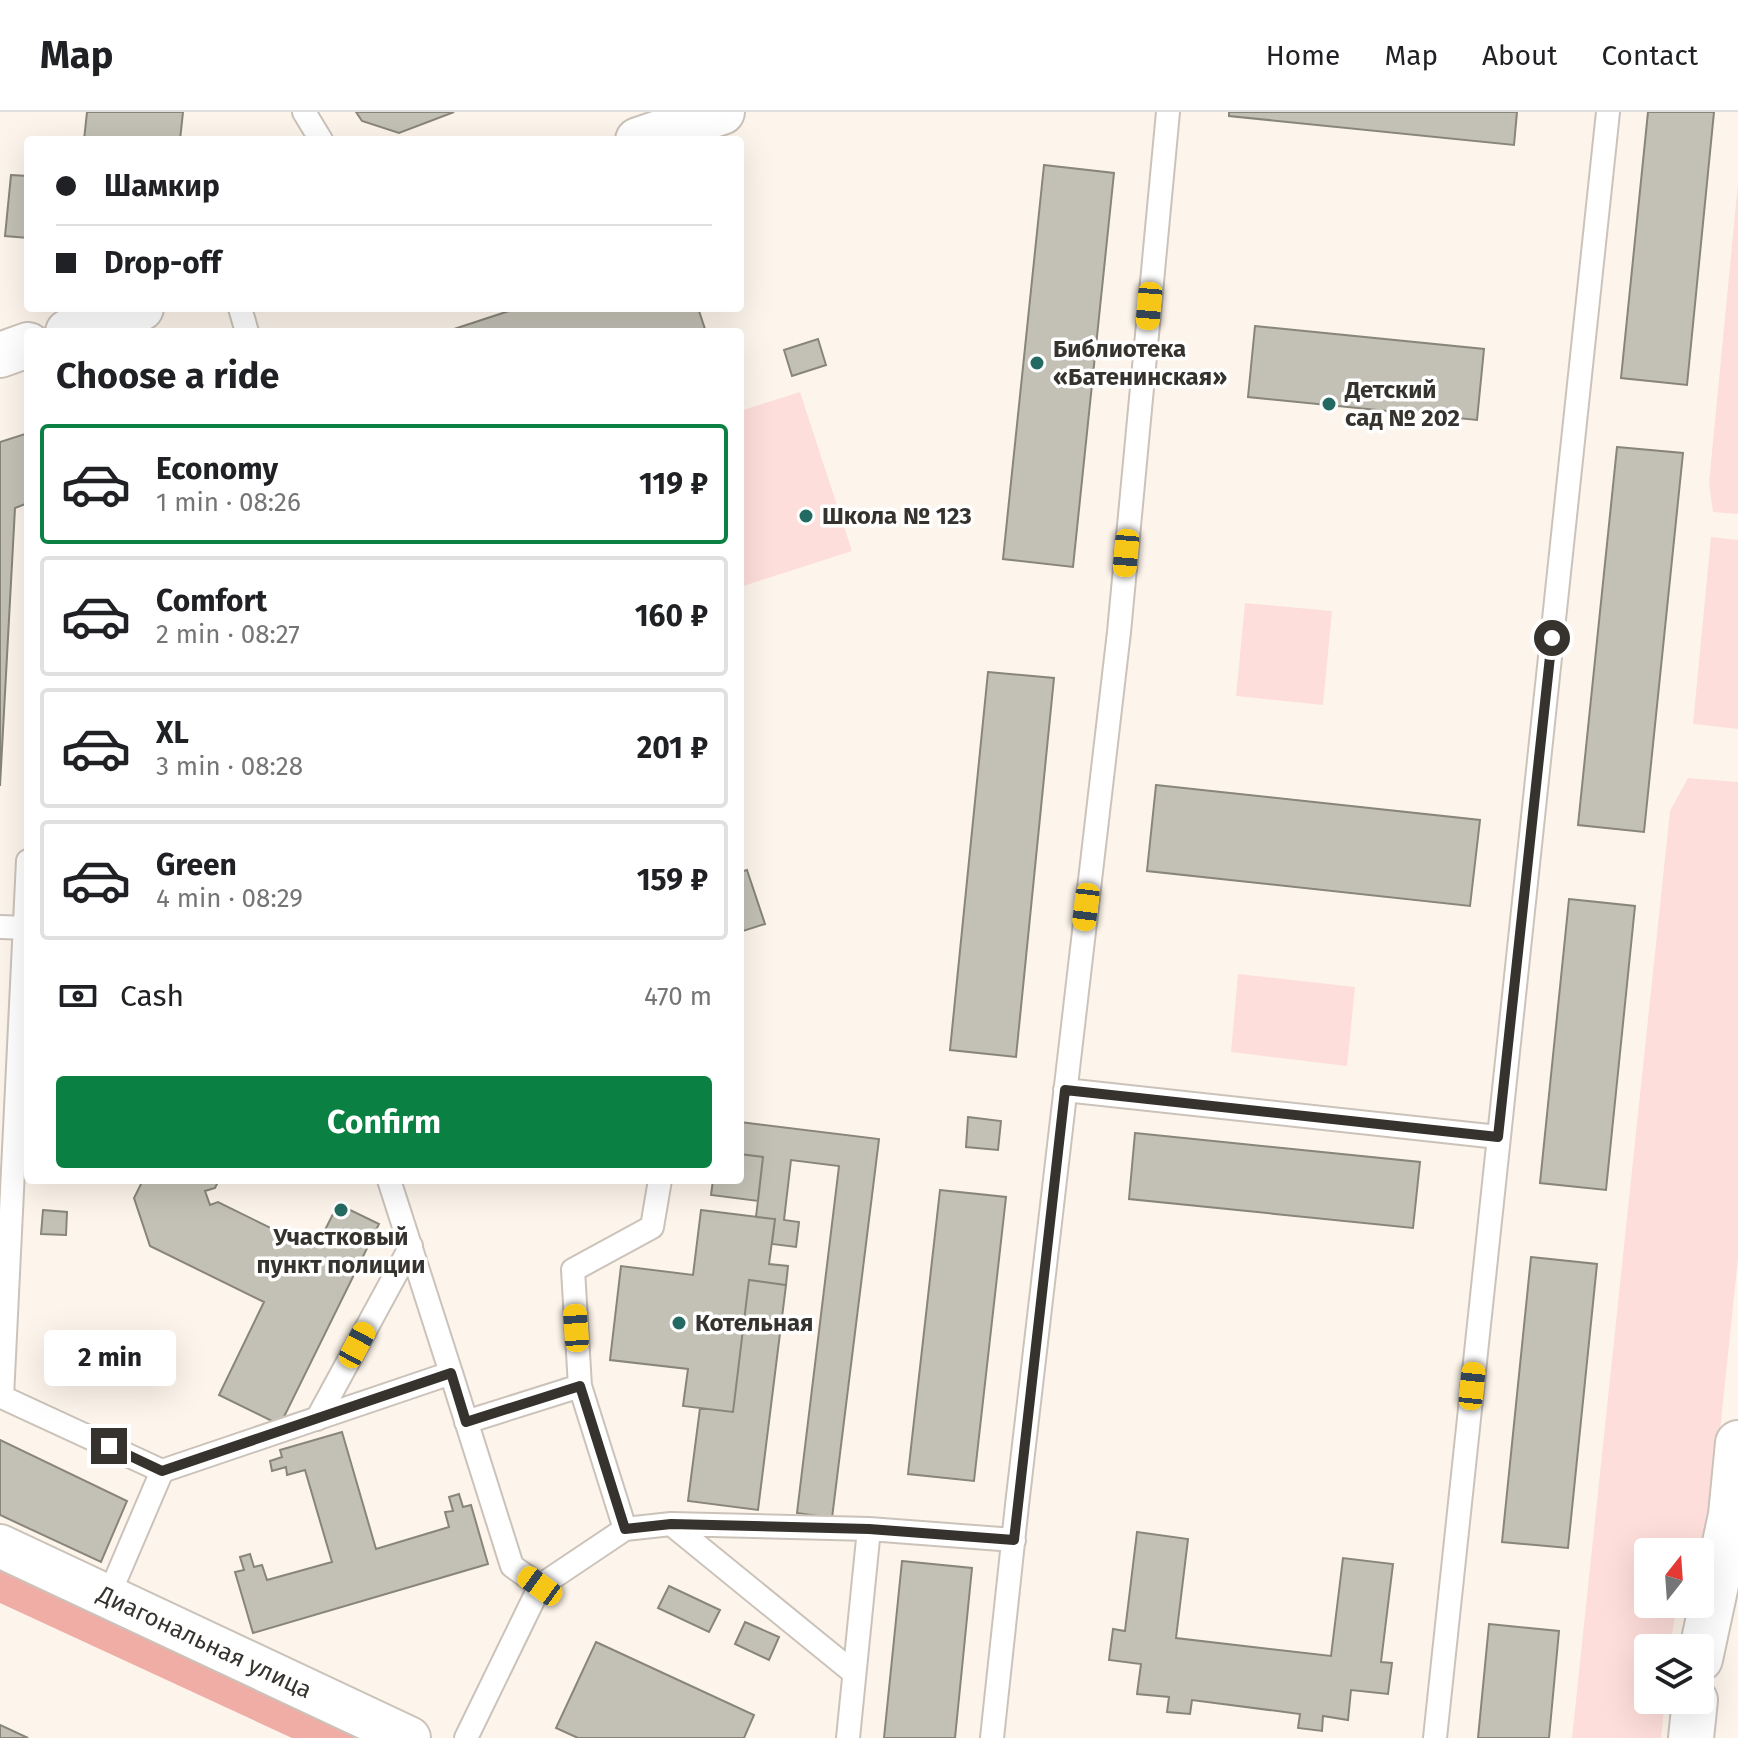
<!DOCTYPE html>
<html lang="en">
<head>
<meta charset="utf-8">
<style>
	:root { --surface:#fff; --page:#f6f6f6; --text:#202124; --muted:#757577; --line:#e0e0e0; --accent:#0b8043 }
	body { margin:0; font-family:"Fira Sans",sans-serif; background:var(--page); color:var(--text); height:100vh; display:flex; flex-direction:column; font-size:30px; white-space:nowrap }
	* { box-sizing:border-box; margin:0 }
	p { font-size:26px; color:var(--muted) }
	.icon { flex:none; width:44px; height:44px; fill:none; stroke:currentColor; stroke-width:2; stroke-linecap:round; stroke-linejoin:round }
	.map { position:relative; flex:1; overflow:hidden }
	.sheet { position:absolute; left:24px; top:216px; width:720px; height:856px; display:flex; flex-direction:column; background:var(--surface); border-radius:8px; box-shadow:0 8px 32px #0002 }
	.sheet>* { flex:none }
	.top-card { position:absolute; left:24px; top:24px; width:720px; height:176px; border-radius:8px; box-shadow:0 8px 32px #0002; display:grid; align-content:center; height:176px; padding:0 32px; background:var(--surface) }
	.needle { width:52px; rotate:17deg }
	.buttons { position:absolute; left:1634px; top:1426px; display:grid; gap:16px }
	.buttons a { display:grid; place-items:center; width:80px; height:80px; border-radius:8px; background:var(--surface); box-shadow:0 8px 32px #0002; font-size:40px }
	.end { position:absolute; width:36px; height:36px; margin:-18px; border:10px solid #36332f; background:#fff; box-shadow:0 0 0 4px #fff }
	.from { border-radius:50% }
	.bubble { position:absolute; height:56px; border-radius:8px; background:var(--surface); box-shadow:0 8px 32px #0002; font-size:26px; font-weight:700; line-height:56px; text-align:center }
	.car { position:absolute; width:24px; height:48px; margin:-24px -12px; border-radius:10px; box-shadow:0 0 6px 2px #0007; background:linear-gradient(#f5c518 24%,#345 0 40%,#f5c518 0 76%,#345 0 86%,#f5c518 0) }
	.top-card b { display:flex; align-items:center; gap:28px; height:76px; font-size:30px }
	.top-card b+b { border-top:2px solid var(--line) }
	.top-card i { width:20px; height:20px; background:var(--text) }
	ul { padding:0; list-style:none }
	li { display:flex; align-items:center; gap:24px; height:120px; margin:0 16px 12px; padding:0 16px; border:4px solid var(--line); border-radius:8px }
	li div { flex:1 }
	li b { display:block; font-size:30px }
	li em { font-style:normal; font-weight:700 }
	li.on { border-color:var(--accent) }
	li>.icon { width:72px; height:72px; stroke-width:1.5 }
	h2 { padding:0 32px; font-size:36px; line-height:96px }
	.pay { display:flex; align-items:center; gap:20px; height:88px; padding:0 32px; font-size:30px }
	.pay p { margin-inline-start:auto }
	.cta { display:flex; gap:16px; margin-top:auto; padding:16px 32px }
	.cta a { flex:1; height:92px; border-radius:8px; background:var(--accent); color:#fff; font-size:32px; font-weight:700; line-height:92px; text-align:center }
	header { display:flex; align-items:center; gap:48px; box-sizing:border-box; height:112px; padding:0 40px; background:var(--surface); border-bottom:2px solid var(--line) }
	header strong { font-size:38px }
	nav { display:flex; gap:44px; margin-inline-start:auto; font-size:28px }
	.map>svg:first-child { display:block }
	.green { fill:#fededa }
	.forest { fill:#efada5 }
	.building { fill:#c3c0b5; stroke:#88857b; stroke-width:2 }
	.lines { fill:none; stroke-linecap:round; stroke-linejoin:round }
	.lane-casing { stroke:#cbc3ba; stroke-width:26 }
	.street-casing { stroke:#cbc3ba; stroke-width:46 }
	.secondary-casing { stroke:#cbc3ba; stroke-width:48 }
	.lane { stroke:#fff; stroke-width:22 }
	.street { stroke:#fff; stroke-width:42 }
	.secondary { stroke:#fff; stroke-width:44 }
	.route { stroke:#36332f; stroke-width:10 }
	.poi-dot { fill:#236b62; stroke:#fff; stroke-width:3 }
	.labels { text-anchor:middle; stroke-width:7; stroke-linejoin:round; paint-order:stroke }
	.poi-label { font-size:24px; font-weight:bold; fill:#36332f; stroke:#fff; text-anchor:start }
	.street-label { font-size:24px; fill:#36332f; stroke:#fff }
</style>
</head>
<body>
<header>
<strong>Map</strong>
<nav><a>Home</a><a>Map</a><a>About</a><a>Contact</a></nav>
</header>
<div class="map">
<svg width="1738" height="1626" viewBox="0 0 1738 1626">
	<rect width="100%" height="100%" fill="#fdf5eb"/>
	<path class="green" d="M1738,71V402L1713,400L1709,371Z
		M800,280L852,439L740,475V299Z
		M1711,425L1738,428V617L1693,612Z
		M1245,491L1332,499L1323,593L1236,584Z
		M1688,666L1738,670V1146L1712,1396L1696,1440H1648V1492H1677L1670,1536H1648V1588H1665L1661,1626H1572L1670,699Z
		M1238,862L1355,875L1347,954L1231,940Z"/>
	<path class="forest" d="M0,1459L364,1626H292L0,1491Z"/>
	<path class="building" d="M87,0H183L180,28H84Z
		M356,0H454L399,21L362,9Z
		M1229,0H1517L1514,33L1229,4Z
		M1648,0H1714L1687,273L1621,266Z
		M1044,53L1114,61L1073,455L1003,447Z
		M11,63L28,64V126L5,124Z
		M518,196H698L706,220H445Z
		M1255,214L1484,237L1477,308L1248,285Z
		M818,227L826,253L792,264L784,238Z
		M28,321V391L15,396L0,674V330Z
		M1617,335L1683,341L1644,720L1578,713Z
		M988,560L1054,566L1016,945L950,938Z
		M1156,673L1480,708L1470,794L1147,759Z
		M747,758L765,812L740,820V760Z
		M1569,787L1635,794L1606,1078L1540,1071Z
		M968,1005L1001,1009L998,1038L966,1035Z
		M740,1010L879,1027L832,1406L797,1401L839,1054L791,1048L784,1108L799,1110L796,1135L772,1132L775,1107L756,1105L763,1045L740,1042Z
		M1135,1021L1420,1050L1413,1116L1129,1087Z
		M740,1042L763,1045L758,1089L711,1083L713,1068H740Z
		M143,1068H219L215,1076L205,1079L210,1093L218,1090L297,1129L324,1120L338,1092L379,1112L280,1313L219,1283L264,1190L150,1134L134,1086Z
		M940,1078L1006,1085L974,1369L908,1362Z
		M43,1098L67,1100L66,1123L41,1122Z
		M701,1098L775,1107L769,1152L788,1154L786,1173L749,1168L733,1300L683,1294L688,1257L610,1248L621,1154L693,1163Z
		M1531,1145L1597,1152L1568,1436L1502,1430Z
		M749,1168L786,1173L758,1398L688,1389L700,1296L733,1300Z
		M342,1320L376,1437L449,1415L445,1400L453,1399L449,1385L459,1382L463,1395L471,1393L488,1452L253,1521L235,1460L244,1458L240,1445L250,1442L254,1455L262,1453L267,1468L332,1450L305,1358L287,1363L286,1355L272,1359L270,1349L282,1345L280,1338Z
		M0,1328L127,1389L101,1450L0,1403Z
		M1137,1420L1188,1427L1176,1526L1331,1544L1343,1446L1393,1452L1381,1550L1392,1551L1388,1582L1351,1578L1348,1608L1323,1604L1322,1619L1298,1616L1300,1602L1192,1588L1190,1602L1167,1600L1169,1585L1137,1582L1141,1552L1109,1548L1113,1517L1125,1519Z
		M902,1449L972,1456L955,1626H884Z
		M669,1474L720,1498L709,1520L658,1496Z
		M745,1510L779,1525L769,1548L735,1532Z
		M1489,1512L1559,1519L1549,1626H1478Z
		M596,1530L754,1603L744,1626H578L556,1616Z
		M0,1613L28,1626H0Z"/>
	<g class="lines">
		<g class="lane-casing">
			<path id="lane" d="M304,0L321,28
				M240,196L247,220
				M28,749L2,1285L162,1359L109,1483
				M0,815L28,816
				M1065,978L1498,1025
				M389,1068L451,1261
				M317,1307L411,1134
				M466,1310L580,1274
				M162,1359L451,1261L512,1454L540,1474
				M671,1412L854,1561
				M625,1417L671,1412L869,1417L1014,1428
				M466,1626L540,1474L625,1417L580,1274L573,1158L652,1115L660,1068
				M848,1626L869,1417
				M992,1626L1017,1393L1119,520L1168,0
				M1435,1626L1608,0"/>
		</g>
		<g class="street-casing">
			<g id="street">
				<path id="s1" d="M0,1434L409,1626"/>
			</g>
		</g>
		<g class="secondary-casing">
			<path id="secondary" d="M638,28L722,0
				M68,220L141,196
				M0,243L28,233
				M1700,1547L1731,1403L1738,1331
				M1691,1626L1695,1588"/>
		</g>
		<use href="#lane" class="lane"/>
		<use href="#street" class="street"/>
		<use href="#secondary" class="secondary"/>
	</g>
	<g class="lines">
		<path class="route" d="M109,1334L162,1359L451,1261L466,1310L580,1274L625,1417L671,1412L869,1417L1014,1428L1065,978L1498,1025L1552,526"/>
	</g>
	<g class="poi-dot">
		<circle cx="1037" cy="251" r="8"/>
		<circle cx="1329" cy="292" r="8"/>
		<circle cx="806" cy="404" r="8"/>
		<circle cx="341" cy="1098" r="8"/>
		<circle cx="679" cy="1211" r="8"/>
	</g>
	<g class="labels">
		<g class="poi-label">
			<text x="1053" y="245">Библиотека<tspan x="1053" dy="28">«Батенинская»</tspan></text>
			<text x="1345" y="286">Детский<tspan x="1345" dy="28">сад № 202</tspan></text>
			<text x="822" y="412">Школа № 123</text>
			<text x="341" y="1133" text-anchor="middle">Участковый<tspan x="341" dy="28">пункт полиции</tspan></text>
			<text x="695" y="1219">Котельная</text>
		</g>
		<g class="street-label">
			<text dy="8" stroke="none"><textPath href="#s1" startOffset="226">Диагональная улица</textPath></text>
		</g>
	</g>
</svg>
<div class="buttons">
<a><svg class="needle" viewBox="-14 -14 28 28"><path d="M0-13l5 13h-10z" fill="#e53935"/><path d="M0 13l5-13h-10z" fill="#757577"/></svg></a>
<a><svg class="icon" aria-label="layers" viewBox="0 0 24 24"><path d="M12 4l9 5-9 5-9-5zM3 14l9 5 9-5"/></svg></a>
</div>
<i class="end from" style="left:1552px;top:526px"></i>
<i class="end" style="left:109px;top:1334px"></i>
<div class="bubble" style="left:44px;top:1218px;width:132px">2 min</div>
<i class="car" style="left:1149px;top:194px;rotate:185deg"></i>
<i class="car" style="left:1126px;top:441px;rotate:185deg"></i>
<i class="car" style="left:1086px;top:795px;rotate:187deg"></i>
<i class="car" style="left:576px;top:1216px;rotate:356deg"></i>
<i class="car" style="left:357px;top:1233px;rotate:28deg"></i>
<i class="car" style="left:1472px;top:1274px;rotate:6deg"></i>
<i class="car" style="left:540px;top:1474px;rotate:306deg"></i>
<div class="top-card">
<b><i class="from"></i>Шамкир</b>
<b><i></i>Drop-off</b>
</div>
<section class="sheet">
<h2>Choose a ride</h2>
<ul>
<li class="on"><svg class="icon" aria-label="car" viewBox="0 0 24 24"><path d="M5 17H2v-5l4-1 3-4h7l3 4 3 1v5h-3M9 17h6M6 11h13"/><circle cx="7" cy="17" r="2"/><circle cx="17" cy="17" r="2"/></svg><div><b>Economy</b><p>1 min · 08:26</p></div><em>119 ₽</em></li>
<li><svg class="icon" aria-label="car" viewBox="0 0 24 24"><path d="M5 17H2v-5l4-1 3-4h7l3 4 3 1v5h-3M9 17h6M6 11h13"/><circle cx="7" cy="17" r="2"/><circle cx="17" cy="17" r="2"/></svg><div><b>Comfort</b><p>2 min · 08:27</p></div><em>160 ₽</em></li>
<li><svg class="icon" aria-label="car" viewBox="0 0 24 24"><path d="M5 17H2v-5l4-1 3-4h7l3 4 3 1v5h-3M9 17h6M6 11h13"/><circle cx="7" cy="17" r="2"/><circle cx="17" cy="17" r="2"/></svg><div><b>XL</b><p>3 min · 08:28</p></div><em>201 ₽</em></li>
<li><svg class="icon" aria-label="car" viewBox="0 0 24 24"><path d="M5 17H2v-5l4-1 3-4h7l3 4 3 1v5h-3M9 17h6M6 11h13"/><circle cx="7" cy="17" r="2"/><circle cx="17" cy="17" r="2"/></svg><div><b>Green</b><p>4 min · 08:29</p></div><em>159 ₽</em></li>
</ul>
<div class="pay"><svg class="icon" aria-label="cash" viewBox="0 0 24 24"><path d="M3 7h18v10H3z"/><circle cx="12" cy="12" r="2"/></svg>Cash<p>470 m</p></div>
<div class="cta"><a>Confirm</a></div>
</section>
</div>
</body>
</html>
